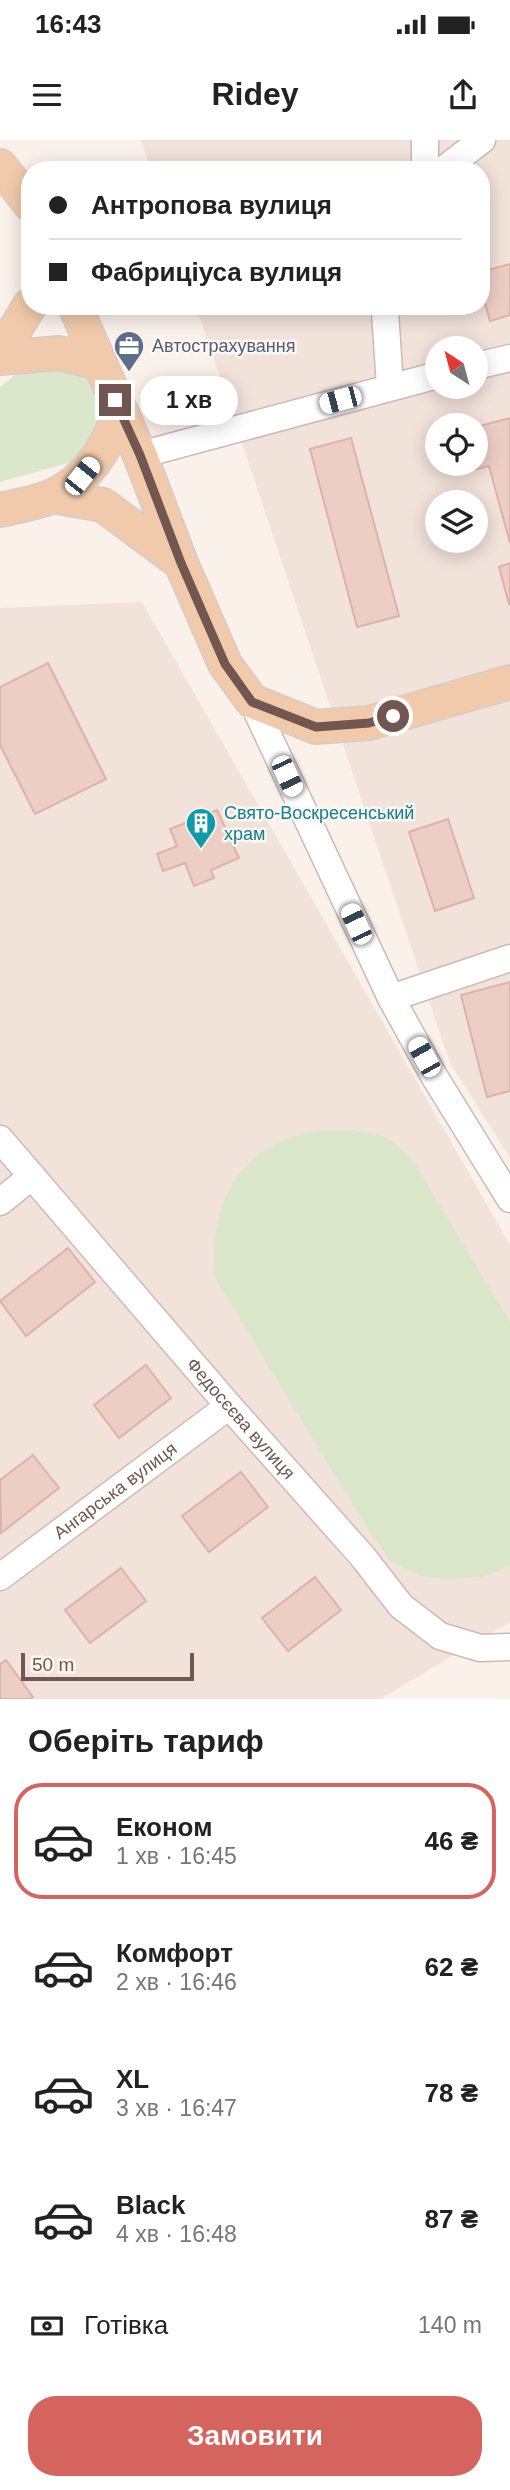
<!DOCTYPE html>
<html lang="uk">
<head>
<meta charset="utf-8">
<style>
	:root { --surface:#fff; --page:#f6f6f6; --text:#222; --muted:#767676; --line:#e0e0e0; --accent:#d5645f }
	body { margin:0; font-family:Helvetica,sans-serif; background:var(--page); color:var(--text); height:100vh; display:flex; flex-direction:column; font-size:26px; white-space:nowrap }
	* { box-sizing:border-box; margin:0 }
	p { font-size:23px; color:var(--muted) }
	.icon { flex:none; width:38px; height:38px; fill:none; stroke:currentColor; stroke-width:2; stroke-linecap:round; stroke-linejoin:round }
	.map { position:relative; height:1559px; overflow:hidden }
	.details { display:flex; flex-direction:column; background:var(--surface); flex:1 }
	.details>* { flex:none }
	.guide { position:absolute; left:21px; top:21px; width:469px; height:154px; border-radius:28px; box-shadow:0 4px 18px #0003; display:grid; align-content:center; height:154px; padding:0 28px; background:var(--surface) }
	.needle { width:46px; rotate:324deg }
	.tools { position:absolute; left:425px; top:196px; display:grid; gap:14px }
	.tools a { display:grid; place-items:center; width:63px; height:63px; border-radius:50%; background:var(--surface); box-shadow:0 4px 18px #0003; font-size:35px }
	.scale { position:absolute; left:21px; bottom:18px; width:173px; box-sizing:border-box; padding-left:7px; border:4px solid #725650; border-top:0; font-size:19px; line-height:24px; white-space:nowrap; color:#725650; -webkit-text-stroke:5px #fdf6f1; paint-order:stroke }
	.end { position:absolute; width:32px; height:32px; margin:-16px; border:9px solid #725650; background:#fff; box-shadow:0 0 0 4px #fff }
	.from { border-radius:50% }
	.bubble { position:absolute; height:49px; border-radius:24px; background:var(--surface); box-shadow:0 4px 18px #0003; font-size:23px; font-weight:700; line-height:49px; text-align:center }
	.car { position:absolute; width:21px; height:42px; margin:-21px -10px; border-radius:9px; box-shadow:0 0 5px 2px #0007; background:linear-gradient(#fff 24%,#345 0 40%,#fff 0 76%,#345 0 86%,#fff 0) }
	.guide b { display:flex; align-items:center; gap:24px; height:66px; font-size:26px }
	.guide b+b { border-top:2px solid var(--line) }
	.guide i { width:18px; height:18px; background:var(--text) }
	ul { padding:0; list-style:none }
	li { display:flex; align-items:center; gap:21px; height:116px; margin:0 14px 10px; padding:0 14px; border:4px solid transparent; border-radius:28px }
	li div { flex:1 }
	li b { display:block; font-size:26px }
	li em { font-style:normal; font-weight:700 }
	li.selected { border-color:var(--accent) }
	li>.icon { width:63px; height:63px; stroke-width:1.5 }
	h2 { padding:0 28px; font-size:32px; line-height:84px }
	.pay { display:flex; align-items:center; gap:18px; height:77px; padding:0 28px; font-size:26px }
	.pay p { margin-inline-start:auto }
	.button { display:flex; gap:14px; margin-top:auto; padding:14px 28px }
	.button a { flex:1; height:80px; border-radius:28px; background:var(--accent); color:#fff; font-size:28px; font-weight:700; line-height:80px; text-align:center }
	.status { display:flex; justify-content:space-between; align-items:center; height:49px; padding:0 35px; background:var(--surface); direction:ltr }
	.status svg { height:19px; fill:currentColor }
	header { display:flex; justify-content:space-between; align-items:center; height:91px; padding:0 28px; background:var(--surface); font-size:32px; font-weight:700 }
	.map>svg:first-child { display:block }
	.residential { fill:#f1e2da; fill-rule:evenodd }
	.green { fill:#dbe7ca }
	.building { fill:#edcec5; stroke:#ddb2a8; stroke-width:2 }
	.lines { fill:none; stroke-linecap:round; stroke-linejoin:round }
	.minor-casing { stroke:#cdbab4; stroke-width:29 }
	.major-casing { stroke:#d5ccca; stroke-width:36 }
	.minor { stroke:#fff; stroke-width:26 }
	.major { stroke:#f1caab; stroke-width:33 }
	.route { stroke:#725650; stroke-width:9 }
	.labels { text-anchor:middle; stroke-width:5; stroke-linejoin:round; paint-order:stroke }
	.service-label { font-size:18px; fill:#4e5e75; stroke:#fdf6f1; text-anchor:start }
	.culture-label { font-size:18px; fill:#0d838f; stroke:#fdf6f1; text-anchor:start }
	.street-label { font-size:18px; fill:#725650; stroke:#fdf6f1 }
</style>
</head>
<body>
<div class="status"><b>16:43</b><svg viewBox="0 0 49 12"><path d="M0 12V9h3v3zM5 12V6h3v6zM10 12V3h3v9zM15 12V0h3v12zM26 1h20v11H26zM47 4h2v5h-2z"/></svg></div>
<header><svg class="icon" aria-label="menu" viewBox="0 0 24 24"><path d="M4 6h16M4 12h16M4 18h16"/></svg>Ridey<svg class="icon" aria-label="share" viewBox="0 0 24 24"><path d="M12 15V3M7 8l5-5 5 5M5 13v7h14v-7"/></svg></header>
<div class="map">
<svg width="510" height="1559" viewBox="0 0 510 1559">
	<rect width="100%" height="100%" fill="#faf1eb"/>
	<path class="residential" d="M141,0H510V1018L450,923L196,166H481V30H151ZM438,208H476V247H438ZM438,285H476V324H438ZM438,362H476V401H438Z
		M142,462L510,1105V1482L380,1559H0V468Z"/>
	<path class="green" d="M26,226L82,230L98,249L103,275L90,309L72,322L0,342V247Z
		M323,990H353L386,997L411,1017L510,1182V1426L482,1437L447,1439L419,1436L391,1422L370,1393L215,1138C209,1076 229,1020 291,997C301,993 313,992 323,990Z"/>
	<path class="building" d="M510,124V175L490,181L481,150V132Z
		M510,278V403L489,326L473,330L471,324H476V287Z
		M351,298L399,476L357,487L310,309Z
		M510,423V464H509L499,427Z
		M48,523L106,639L35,674L0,605V547Z
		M217,670L239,718L211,730L214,738L194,746L185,723L163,731L157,714L177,706L170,689Z
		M448,679L474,758L435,771L409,692Z
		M510,842V951L487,957L461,855Z
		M68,1108L95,1142L26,1196L0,1161Z
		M146,1225L171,1258L119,1298L94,1265Z
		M33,1315L59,1348L1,1393L0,1340Z
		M241,1332L268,1367L209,1412L182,1376Z
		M121,1428L146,1461L90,1503L65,1470Z
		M315,1437L341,1470L288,1511L262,1478Z
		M6,1520L33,1557L30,1559H0V1524Z"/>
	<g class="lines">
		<g class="minor-casing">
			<g id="minor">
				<path d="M425,30V0"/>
				<path d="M443,30L482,0"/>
				<path d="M387,166L385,172L390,246"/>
				<path d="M476,226L510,218"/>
				<path d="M140,315L438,235"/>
				<path d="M252,561L391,858L434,936L510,1059"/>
				<path d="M391,858L510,818"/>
				<path id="s1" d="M0,999L229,1266L363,1417L401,1466L440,1496L480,1508L510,1507"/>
				<path d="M0,1062L32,1036"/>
				<path id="s2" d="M0,1437L229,1266"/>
			</g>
		</g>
		<g class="major-casing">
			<path id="major" d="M0,26L30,64
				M75,166L140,315L181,423L225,524L252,561L316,587L369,583L510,542
				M0,214L30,165
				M0,218L59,213L100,223
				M52,356L103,365L181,423
				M0,370C17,366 37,363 53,356C89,339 105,309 120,274"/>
		</g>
		<use href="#minor" class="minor"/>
		<use href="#major" class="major"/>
	</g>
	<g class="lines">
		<path class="route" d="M115,260L140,315L181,423L225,524L252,562L316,587L369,583L393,576"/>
	</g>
	<defs>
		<g id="office-pin" transform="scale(1.575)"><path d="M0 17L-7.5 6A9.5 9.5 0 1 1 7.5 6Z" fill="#5c6f8a" stroke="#fdf6f1"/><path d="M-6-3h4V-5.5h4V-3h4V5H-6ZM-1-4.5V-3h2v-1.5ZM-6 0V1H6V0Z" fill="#fff"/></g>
		<g id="building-pin" transform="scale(1.575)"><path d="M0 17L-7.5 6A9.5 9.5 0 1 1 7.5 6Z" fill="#0f9aa8" stroke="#fdf6f1"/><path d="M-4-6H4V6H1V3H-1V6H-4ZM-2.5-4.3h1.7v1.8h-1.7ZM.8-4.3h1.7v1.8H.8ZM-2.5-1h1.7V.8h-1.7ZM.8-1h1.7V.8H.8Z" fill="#fff"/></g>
	</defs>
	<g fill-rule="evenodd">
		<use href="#office-pin" x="129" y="206"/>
		<use href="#building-pin" x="201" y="683"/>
	</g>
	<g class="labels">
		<g class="service-label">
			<text x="152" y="212">Автострахування</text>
		</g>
		<g class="culture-label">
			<text x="224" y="679">Свято-Воскресенський<tspan x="224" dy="21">храм</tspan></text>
		</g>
		<g class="street-label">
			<text dy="6" stroke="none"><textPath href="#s1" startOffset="369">Федосєєва вулиця</textPath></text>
			<text dy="6" stroke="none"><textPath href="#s2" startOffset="144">Ангарська вулиця</textPath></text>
		</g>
	</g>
</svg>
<div class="tools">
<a><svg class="needle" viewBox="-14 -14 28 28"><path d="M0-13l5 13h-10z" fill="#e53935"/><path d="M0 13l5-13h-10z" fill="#767676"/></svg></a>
<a><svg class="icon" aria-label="locate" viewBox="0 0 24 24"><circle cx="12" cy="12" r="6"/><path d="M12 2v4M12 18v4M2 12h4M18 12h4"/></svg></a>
<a><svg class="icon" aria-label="layers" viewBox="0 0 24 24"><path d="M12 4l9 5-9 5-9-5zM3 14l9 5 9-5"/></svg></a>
</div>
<div class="scale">50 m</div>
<i class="end from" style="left:393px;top:576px"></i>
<i class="end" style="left:115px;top:260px"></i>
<div class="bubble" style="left:140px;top:236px;width:98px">1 хв</div>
<i class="car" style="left:340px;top:260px;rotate:255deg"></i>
<i class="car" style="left:82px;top:336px;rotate:39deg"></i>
<i class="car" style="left:287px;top:636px;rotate:155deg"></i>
<i class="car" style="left:356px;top:784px;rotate:335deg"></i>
<i class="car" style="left:424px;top:917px;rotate:331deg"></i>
<div class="guide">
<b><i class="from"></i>Антропова вулиця</b>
<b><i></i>Фабриціуса вулиця</b>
</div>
</div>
<section class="details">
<h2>Оберіть тариф</h2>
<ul>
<li class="selected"><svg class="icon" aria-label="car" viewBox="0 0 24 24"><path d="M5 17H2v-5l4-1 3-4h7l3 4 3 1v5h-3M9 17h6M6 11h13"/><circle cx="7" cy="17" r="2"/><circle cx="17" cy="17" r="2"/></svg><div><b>Економ</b><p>1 хв · 16:45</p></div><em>46 ₴</em></li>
<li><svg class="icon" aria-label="car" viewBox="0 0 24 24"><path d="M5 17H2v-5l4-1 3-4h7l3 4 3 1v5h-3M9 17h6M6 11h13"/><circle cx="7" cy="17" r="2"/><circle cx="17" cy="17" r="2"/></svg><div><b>Комфорт</b><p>2 хв · 16:46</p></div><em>62 ₴</em></li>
<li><svg class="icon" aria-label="car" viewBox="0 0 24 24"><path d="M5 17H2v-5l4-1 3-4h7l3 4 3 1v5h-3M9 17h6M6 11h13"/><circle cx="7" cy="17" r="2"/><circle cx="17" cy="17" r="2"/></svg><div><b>XL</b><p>3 хв · 16:47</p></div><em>78 ₴</em></li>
<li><svg class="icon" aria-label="car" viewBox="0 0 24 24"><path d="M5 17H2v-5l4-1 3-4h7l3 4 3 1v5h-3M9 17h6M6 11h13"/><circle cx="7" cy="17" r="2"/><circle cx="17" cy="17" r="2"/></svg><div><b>Black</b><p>4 хв · 16:48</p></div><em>87 ₴</em></li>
</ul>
<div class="pay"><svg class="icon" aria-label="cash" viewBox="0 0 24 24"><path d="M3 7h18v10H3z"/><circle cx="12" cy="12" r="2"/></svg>Готівка<p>140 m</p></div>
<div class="button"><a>Замовити</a></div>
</section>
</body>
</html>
